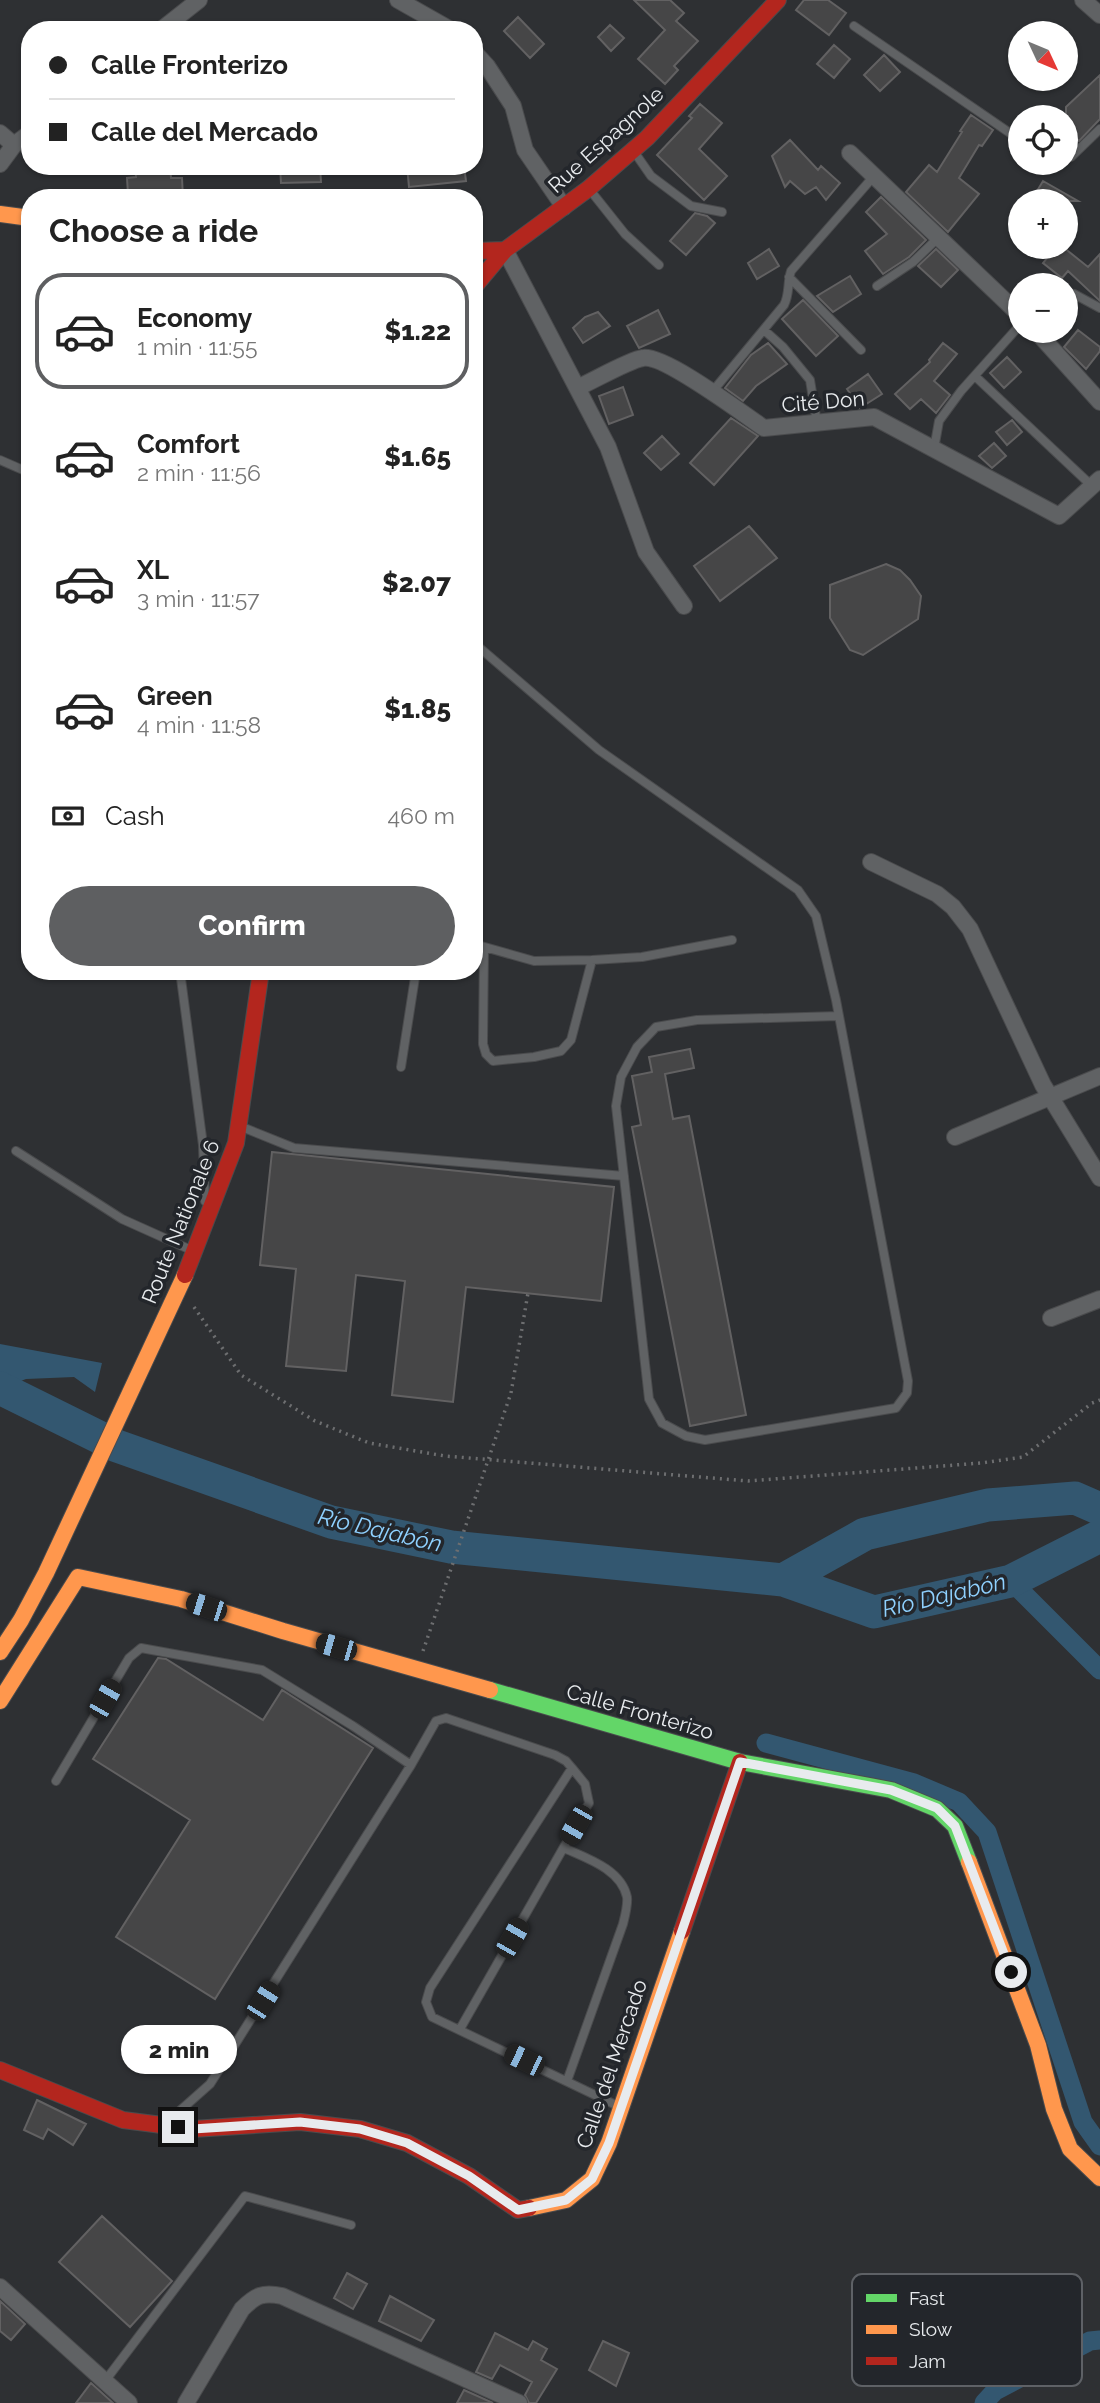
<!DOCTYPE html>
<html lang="en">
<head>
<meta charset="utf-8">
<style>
	:root { --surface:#fff; --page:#f2f2f2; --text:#222; --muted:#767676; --line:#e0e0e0; --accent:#5e5f61 }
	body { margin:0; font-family:Raleway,sans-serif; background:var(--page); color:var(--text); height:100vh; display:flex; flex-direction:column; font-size:26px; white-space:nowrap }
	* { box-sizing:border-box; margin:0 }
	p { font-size:23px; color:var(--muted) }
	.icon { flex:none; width:38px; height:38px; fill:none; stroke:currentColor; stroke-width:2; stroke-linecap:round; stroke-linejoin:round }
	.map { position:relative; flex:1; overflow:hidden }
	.details { position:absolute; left:21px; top:189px; width:462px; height:791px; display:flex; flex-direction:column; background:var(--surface); border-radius:28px; box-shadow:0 2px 5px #0004 }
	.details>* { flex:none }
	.top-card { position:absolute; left:21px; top:21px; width:462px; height:154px; border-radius:28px; box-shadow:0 2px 5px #0004; display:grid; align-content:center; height:154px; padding:0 28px; background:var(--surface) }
	.needle { width:46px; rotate:134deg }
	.fabs { position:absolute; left:1008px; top:21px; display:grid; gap:14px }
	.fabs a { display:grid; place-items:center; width:70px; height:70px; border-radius:50%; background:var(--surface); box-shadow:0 2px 5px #0004; font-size:35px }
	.end { position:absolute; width:32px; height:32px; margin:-16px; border:9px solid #e8ebee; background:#111; box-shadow:0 0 0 4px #111 }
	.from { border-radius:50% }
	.bubble { position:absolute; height:49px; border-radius:24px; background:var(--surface); box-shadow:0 2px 5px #0004; font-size:23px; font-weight:800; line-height:49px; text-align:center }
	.car { position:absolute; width:21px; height:42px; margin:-21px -10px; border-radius:9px; box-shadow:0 0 5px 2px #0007; background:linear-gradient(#222 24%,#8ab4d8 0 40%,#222 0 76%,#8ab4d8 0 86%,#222 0) }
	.top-card b { display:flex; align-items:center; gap:24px; height:66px; font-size:26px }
	.top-card b+b { border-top:2px solid var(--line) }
	.top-card i { width:18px; height:18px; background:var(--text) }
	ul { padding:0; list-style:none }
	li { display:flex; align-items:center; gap:21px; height:116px; margin:0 14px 10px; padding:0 14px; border:4px solid transparent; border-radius:28px }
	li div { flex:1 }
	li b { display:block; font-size:26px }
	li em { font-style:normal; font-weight:800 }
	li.selected { border-color:var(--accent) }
	li>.icon { width:63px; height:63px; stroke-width:1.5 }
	h2 { padding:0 28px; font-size:32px; line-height:84px }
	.pay { display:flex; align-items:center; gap:18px; height:77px; padding:0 28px; font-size:26px }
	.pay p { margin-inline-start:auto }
	.primary-button { display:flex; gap:14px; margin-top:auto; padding:14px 28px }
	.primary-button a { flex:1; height:80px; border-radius:42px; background:var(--accent); color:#fff; font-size:28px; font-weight:800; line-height:80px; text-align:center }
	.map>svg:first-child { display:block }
	.water { fill:#335770 }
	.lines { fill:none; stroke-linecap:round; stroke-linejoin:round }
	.canal { stroke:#335770; stroke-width:19 }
	.river { stroke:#335770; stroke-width:33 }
	.building { fill:#464647; stroke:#626162; stroke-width:2 }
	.lane-casing { stroke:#4a4b4d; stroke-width:10 }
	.street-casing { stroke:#4a4b4d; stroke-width:18 }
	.fast-casing { stroke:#4a4b4d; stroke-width:18 }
	.slow-casing { stroke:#4a4b4d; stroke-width:18 }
	.jam-casing { stroke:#4a4b4d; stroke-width:18 }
	.path { stroke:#6d6e70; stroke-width:3.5; stroke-dasharray:2 5; stroke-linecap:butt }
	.lane { stroke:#606264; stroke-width:8 }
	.street { stroke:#606264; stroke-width:16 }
	.fast { stroke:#63d668; stroke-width:16 }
	.slow { stroke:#ff974d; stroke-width:16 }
	.jam { stroke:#b3261e; stroke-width:16 }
	.path-bridge { stroke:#6d6e70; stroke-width:3.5; stroke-dasharray:2 5; stroke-linecap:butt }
	.route { stroke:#e8ebee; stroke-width:9 }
	.labels { text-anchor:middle; stroke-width:7; stroke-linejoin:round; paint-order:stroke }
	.street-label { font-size:21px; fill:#e8ebee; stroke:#23262b }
	.water-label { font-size:23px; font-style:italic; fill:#8fd1ff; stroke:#23262b }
	.key { fill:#23262b; stroke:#5e6166; stroke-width:2 }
	.key-label { font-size:19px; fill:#e8ebee }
</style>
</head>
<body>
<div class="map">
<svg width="1100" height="2403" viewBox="0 0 1100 2403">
	<rect width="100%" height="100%" fill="#2e3033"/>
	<path class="water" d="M0,1344L102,1363L95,1392L74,1377L26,1379L0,1389Z"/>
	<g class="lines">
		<path class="canal" d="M1011,1581L1100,1670
			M766,1743L914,1783L959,1802L987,1832L1083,2122L1100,2146
			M984,2403L995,2391L1090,2341L1100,2340"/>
		<path class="river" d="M0,1388L117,1446L331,1522L451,1547L783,1580L874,1612L1011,1581L1100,1536
			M783,1580L865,1534L988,1505L1075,1498L1100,1509"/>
	</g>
	<path class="building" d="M634,0H670L684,13L676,21L698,41L674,66L678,70L665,84L638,59L665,30Z
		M804,0H828L846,13L829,35L796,10Z
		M518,17L544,44L530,58L504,31Z
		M610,25L624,38L611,51L598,37Z
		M834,45L850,59L834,78L817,64Z
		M884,55L900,72L880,91L864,75Z
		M1100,75V119L1079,141L1066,128V107Z
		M700,104L722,123L699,149L727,176L704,200L657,155L692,118L689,116Z
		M971,115L993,130L982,146L979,145L959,178L979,194L948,232L906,192L929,165L937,172L962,132L960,131Z
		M790,140L818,170L821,166L840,183L826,200L816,187L805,194L790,181L785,187L772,156Z
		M135,166H170L171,178H182L183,198H142V193L128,194L127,178L136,177Z
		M280,166H320L321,182L281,183Z
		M407,166H464L466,181L409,187Z
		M1043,181L1078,201H1031Z
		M881,197L926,240L909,257L883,274L865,251L887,234L866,212Z
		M695,213L707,216L715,223L686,255L670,241Z
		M1056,247H1063L1088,267L1100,254V301L1068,271L1062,278L1043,263Z
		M769,249L779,266L757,279L748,263Z
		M936,249L958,270L941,287L918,266Z
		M850,276L861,294L833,312L817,296Z
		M803,300L838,336L816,356L782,319Z
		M658,310L670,334L639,348L627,326Z
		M598,312L610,326L583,343L573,328L585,317Z
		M1078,330L1100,347V351L1086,369L1064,347Z
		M768,343L787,364L756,386L743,401L725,388L751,355Z
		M943,343L957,354L934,381L950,395L936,413L921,399L910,409L895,394L930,362L929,360Z
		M1007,357L1021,372L1004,388L990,373Z
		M868,374L882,394L860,408L847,389Z
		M623,387L633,415L609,424L599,396Z
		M731,418L758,436L714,485L690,463Z
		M1012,420L1022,432L1007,445L996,432Z
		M662,436L679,454L661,470L644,453Z
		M994,443L1006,456L992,468L979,456Z
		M749,526L777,558L720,601L694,566Z
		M886,564L900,570L910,580L921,596L918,619L863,655L850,650L830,618V585Z
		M690,1049L694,1068L665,1074L673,1119L689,1116L746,1415L690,1426L632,1127L641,1125L632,1076L652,1072L649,1057Z
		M272,1152L614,1187L601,1301L466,1287L453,1402L392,1395L405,1281L356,1275L346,1371L286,1366L296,1269L260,1265Z
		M158,1658L166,1659L263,1720L282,1690L373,1748L215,1999L116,1937L190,1820L93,1759Z
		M37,2100L86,2124L73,2145L48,2129L43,2139L24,2130Z
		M102,2216L172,2281L130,2327L59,2262Z
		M347,2273L367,2284L353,2309L334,2298Z
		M390,2296L434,2320L421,2341L379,2321Z
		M0,2301L25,2324L11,2340L0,2331Z
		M495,2333L528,2350L533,2341L547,2349L541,2360L557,2369L536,2403H529L525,2395L532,2382L500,2365L492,2379L476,2372Z
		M603,2341L629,2353L616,2386L589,2370Z
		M91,2383L113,2403H76Z
		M464,2390L493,2403H457Z"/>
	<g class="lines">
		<g class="lane-casing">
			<path id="lane" d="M854,26L1020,140
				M635,153L651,176L691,206L722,212
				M1066,158L1071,157L1100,129
				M590,190L625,234L659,265
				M789,277L861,350
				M877,286L913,262L939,237
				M1066,303L1074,294L1100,308
				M764,330L783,347L810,380L817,423
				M976,377L1092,486
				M712,392L784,305C790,294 787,283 791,271L874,176
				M934,449L939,421L961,391L1020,325
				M0,460L30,473
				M474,643L599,750L798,890L816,916L836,1000L908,1381L907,1393L896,1408L705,1440L686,1436L662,1423L649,1399L616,1106L621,1077L637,1047L656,1027L697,1020L839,1016
				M474,944L534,961L592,960L642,957L732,940
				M484,947L483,1044L486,1054L493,1061L534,1057L561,1051L571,1040L592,960
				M180,971L203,1145L205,1201
				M401,1067L416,971
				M242,1127L294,1148L624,1176
				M16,1151L122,1219L191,1250
				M56,1781L129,1658L141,1648L262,1670L353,1726L411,1765
				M564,1848C586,1858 621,1869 627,1897C628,1905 625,1916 623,1924L567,2081
				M460,2029L589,1803L585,1784L572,1768
				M166,2123L210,2084L411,1765L436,1721L446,1718L555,1755L566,1761L572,1768L430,1988L426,2002L432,2017L620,2107
				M105,2381L245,2196L351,2225"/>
		</g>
		<g class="street-casing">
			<path id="street" d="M398,0L451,30
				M1083,0L1100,15
				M161,30L199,0
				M474,52L487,66L513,106L525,150L564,207
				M0,133L14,145
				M850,153L1020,315
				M0,164L14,145L30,133
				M505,250L608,447L646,552L684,606
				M1036,331L1100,402
				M579,387C593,381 629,360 643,358C664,354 743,414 764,428L874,417L1059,516L1100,479
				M871,862L937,894L953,907L970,929L1043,1085L1100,1178
				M955,1137L1100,1076
				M1051,1318L1100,1299
				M0,2287L129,2403
				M186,2403L242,2309C256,2295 263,2292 282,2296L519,2403"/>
		</g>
		<g class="fast-casing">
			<path id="fast" d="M490,1690L740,1762L891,1790L937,1809L955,1826L969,1862"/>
		</g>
		<g class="slow-casing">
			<path id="slow" d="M0,214L30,218
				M0,1652L21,1620L46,1573L185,1275
				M0,1701L78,1577L181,1599L283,1631L490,1690
				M969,1862L1038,2045L1054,2109L1070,2149L1100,2178
				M529,2208L566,2200L592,2179L609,2143L682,1931"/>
		</g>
		<g class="jam-casing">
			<path id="jam" d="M474,251L505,250
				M474,287L505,250L588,189L647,138L778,0
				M185,1275L236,1143L261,971
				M682,1931L740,1762
				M0,2070L123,2120L193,2129L300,2122L360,2129L407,2143L469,2176L518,2210L529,2208"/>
		</g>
		<path class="path" d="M194,1307L241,1375L315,1421L369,1443L445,1456L748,1481L981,1463L1023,1457L1092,1403L1100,1400
			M511,1393L528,1293"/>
		<use href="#lane" class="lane"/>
		<use href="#street" class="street"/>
		<use href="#fast" class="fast"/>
		<use href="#slow" class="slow"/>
		<use href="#jam" class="jam"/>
		<path class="path-bridge" d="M423,1651L511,1393"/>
	</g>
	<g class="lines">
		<path class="route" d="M178,2127L193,2129L300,2122L360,2129L407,2143L469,2176L518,2210L566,2200L592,2179L609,2143L740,1762L891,1790L937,1808L955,1826L1011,1972"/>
	</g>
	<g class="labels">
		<g class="street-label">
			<text transform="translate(606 140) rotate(-42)" y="7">Rue Espagnole</text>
			<text transform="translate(823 402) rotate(-5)" y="7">Cité Don</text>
			<text transform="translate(181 1222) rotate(-68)" y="7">Route Nationale 6</text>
			<text transform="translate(640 1712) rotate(16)" y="7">Calle Fronterizo</text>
			<text transform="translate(612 2064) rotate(-71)" y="7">Calle del Mercado</text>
		</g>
		<g class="water-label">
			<text transform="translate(380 1530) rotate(13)" y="8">Río Dajabón</text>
			<text transform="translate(944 1595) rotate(-13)" y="8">Río Dajabón</text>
		</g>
	</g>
	<rect x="852" y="2274" width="230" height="112" rx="10" class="key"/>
	<rect x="866" y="2294" width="31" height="8" fill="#63d668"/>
	<rect x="866" y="2325" width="31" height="9" fill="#ff974d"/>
	<rect x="866" y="2357" width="31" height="8" fill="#b3261e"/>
	<g class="key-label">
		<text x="909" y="2305">Fast</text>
		<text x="909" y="2336">Slow</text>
		<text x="909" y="2368">Jam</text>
	</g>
</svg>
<div class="fabs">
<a><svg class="needle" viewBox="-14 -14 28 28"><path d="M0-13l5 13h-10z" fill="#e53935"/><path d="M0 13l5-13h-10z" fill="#767676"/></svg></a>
<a><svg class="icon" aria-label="locate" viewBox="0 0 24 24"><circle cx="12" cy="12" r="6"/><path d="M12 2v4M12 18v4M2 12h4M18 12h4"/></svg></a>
<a>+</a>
<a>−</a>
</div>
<i class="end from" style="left:1011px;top:1972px"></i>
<i class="end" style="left:178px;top:2127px"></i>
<div class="bubble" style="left:121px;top:2025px;width:116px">2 min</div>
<i class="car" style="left:206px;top:1607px;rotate:288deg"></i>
<i class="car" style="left:336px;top:1647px;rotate:286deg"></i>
<i class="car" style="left:105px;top:1699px;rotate:30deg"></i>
<i class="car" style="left:576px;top:1825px;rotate:210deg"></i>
<i class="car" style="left:512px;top:1938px;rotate:30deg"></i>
<i class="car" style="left:263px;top:2001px;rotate:32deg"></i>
<i class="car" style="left:524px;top:2060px;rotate:296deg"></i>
<div class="top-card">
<b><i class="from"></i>Calle Fronterizo</b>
<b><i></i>Calle del Mercado</b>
</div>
<section class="details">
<h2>Choose a ride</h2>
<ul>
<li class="selected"><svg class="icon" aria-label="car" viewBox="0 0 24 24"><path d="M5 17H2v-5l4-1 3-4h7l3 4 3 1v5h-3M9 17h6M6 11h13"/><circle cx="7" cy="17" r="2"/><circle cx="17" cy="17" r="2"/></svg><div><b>Economy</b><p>1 min · 11:55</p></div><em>$1.22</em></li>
<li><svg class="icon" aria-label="car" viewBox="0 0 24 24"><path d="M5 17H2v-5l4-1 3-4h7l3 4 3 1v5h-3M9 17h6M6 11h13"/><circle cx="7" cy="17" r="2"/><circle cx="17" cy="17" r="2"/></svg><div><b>Comfort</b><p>2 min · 11:56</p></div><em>$1.65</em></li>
<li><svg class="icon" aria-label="car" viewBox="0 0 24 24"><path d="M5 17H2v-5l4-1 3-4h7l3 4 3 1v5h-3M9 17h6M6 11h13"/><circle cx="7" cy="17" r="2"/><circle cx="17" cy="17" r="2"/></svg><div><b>XL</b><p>3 min · 11:57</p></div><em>$2.07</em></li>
<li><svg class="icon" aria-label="car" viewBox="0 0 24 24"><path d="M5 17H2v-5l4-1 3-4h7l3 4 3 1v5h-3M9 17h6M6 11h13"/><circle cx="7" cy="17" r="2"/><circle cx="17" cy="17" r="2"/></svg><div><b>Green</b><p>4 min · 11:58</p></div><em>$1.85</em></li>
</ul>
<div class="pay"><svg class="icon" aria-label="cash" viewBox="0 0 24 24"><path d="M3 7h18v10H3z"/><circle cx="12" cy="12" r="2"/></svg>Cash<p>460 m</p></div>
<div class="primary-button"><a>Confirm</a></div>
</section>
</div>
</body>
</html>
